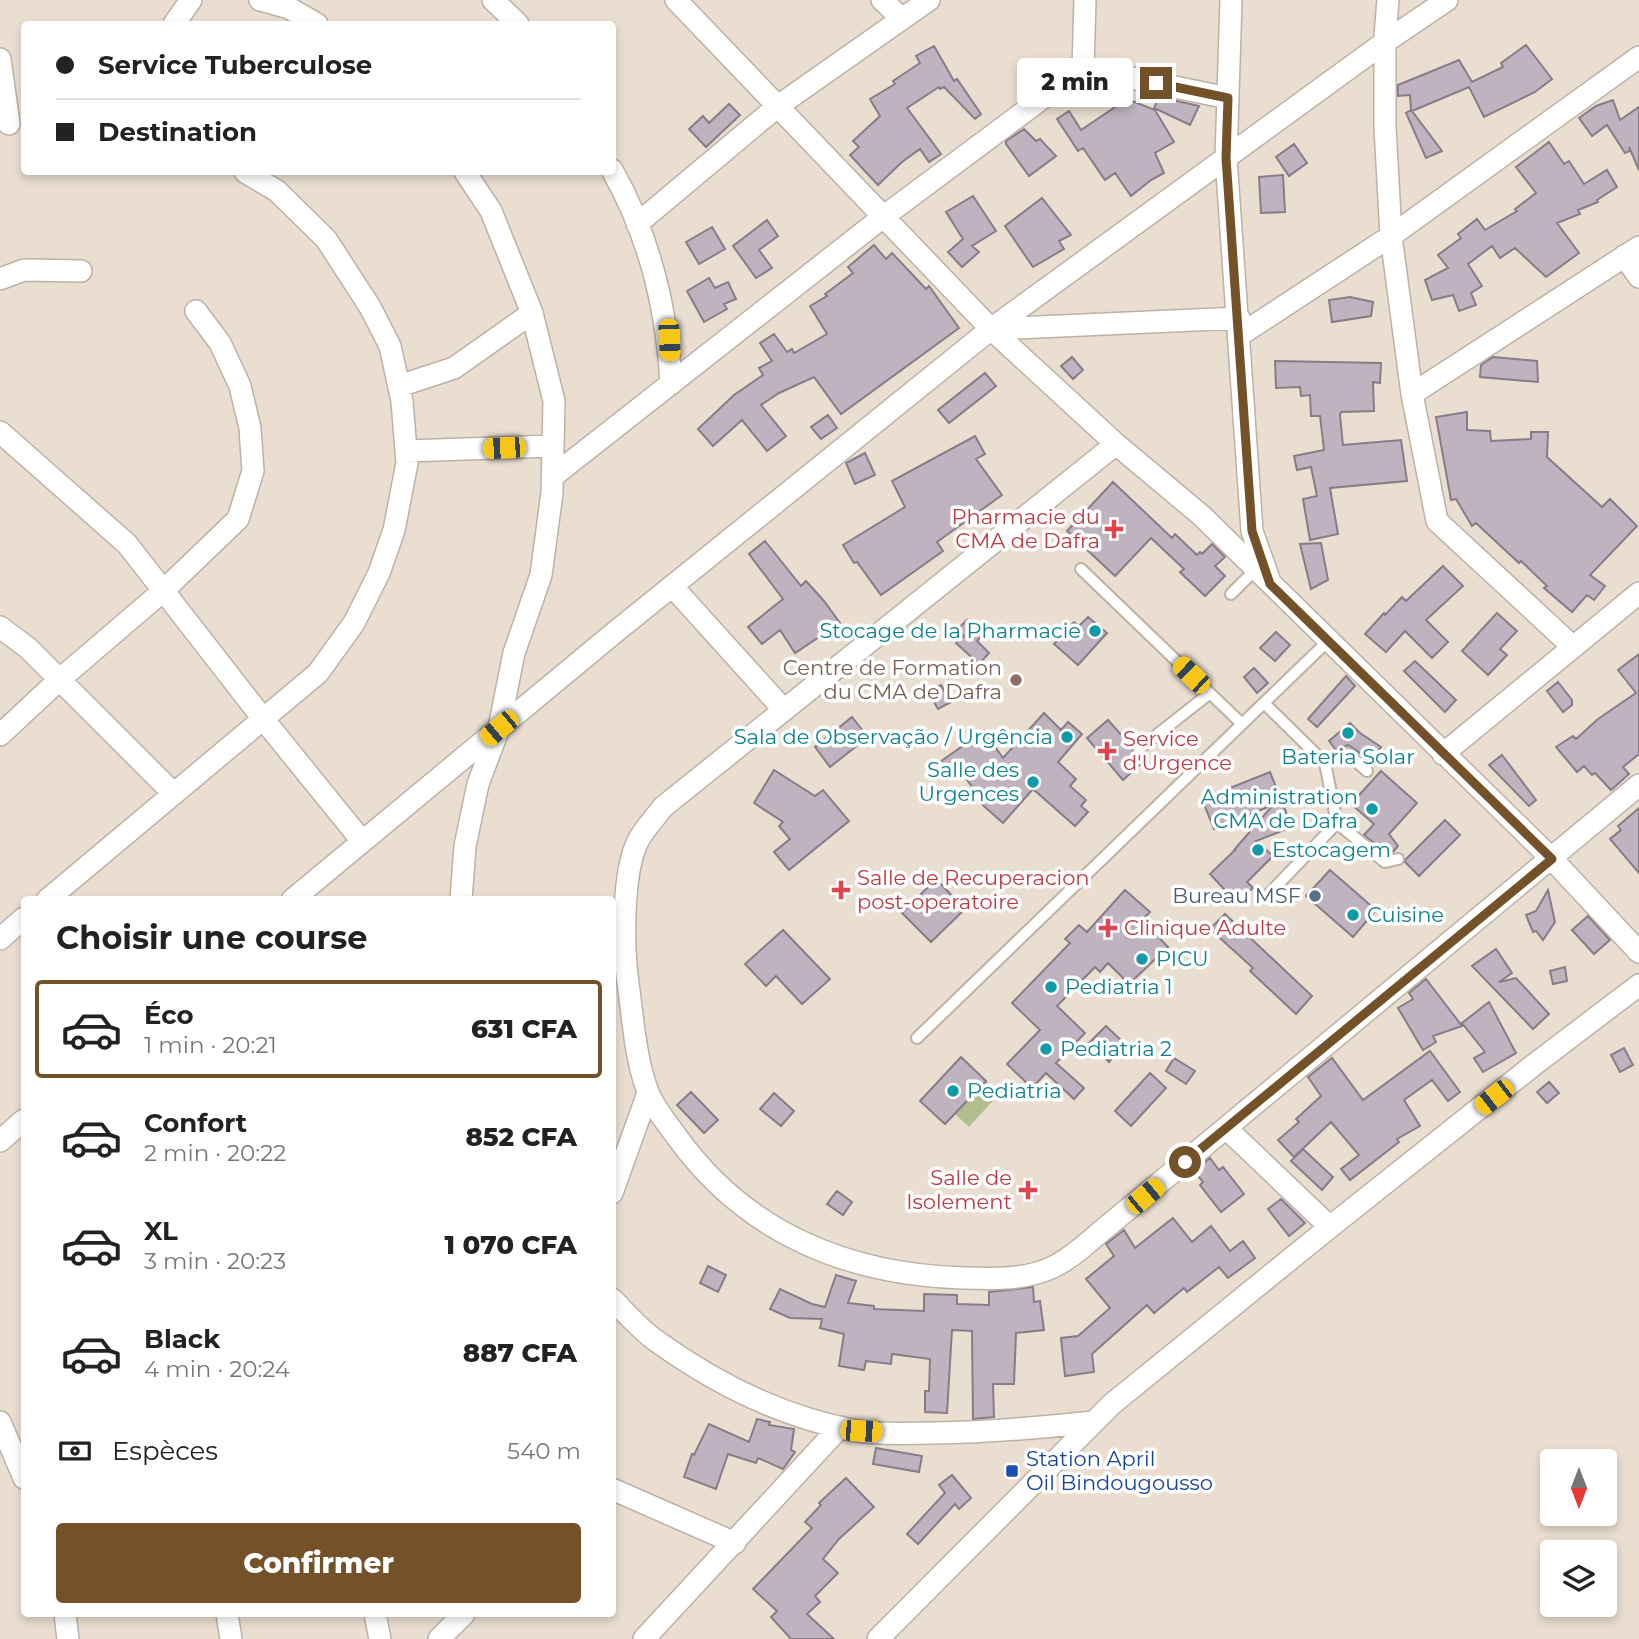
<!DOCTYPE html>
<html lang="fr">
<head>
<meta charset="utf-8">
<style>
	:root { --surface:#fff; --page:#f6f6f6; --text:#222; --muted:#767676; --line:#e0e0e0; --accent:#745229 }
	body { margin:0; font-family:Montserrat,sans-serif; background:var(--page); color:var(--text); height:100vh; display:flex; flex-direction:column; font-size:26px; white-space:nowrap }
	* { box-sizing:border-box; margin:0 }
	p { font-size:23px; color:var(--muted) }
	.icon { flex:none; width:38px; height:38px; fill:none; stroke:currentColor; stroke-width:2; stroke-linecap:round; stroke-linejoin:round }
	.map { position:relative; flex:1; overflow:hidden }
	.details { position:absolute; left:21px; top:896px; width:595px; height:721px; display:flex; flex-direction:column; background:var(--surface); border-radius:7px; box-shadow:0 4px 10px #0003 }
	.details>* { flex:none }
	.banner { position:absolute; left:21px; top:21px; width:595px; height:154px; border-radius:7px; box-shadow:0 4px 10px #0003; display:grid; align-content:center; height:154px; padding:0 35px; background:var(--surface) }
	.needle { width:46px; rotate:180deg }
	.buttons { position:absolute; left:1540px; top:1449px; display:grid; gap:14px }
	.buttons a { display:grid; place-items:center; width:77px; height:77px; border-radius:7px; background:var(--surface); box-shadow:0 4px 10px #0003; font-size:35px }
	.end { position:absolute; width:32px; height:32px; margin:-16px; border:9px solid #745229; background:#fff; box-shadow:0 0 0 4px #fff }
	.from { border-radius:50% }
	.bubble { position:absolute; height:49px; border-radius:7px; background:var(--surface); box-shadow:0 4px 10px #0003; font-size:23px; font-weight:800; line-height:49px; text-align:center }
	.car { position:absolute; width:21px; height:42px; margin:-21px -10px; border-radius:9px; box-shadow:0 0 5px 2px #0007; background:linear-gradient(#f5c518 24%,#345 0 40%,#f5c518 0 76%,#345 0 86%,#f5c518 0) }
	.banner b { display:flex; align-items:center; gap:24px; height:66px; font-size:26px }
	.banner b+b { border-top:2px solid var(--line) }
	.banner i { width:18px; height:18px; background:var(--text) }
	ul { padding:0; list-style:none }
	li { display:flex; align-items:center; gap:21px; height:98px; margin:0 14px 10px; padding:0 21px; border:4px solid transparent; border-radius:7px }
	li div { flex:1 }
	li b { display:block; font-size:26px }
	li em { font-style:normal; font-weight:800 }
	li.selected { border-color:var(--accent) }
	li>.icon { width:63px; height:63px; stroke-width:1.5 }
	h2 { padding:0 35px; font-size:32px; line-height:84px }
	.pay { display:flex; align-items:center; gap:18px; height:77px; padding:0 35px; font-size:26px }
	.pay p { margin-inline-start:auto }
	.button { display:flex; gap:14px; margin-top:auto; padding:14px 35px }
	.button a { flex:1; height:80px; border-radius:7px; background:var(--accent); color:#fff; font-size:28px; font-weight:800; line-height:80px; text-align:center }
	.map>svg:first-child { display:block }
	.green { fill:#b3be90 }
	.building { fill:#bfb3bf; stroke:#877c87; stroke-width:2 }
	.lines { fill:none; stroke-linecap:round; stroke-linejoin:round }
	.service-casing { stroke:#bdb1a5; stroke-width:14 }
	.minor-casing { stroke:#bdb1a5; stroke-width:24 }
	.service { stroke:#fff; stroke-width:10 }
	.minor { stroke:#fff; stroke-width:21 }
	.route { stroke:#745229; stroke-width:9 }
	.health-dot { fill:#e0444e; stroke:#fff; stroke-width:2.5 }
	.culture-dot { fill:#0f9aa8; stroke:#fff; stroke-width:2.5 }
	.education-dot { fill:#8d6e63; stroke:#fff; stroke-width:2.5 }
	.service-dot { fill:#5c6f8a; stroke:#fff; stroke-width:2.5 }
	.transit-dot { fill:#1a4fb4; stroke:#fff; stroke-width:2.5 }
	.labels { text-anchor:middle; stroke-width:7; stroke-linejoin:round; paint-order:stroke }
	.health-label { font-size:21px; fill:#be3a42; stroke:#fff; text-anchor:start }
	.culture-label { font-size:21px; fill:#0d838f; stroke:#fff; text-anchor:start }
	.education-label { font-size:21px; fill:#785e54; stroke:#fff; text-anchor:end }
	.service-label { font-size:21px; fill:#4e5e75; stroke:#fff; text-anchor:end }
	.transit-label { font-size:21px; fill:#164399; stroke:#fff; text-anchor:start }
</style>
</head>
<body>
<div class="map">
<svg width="1639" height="1639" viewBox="0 0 1639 1639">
	<rect width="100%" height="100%" fill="#eaded1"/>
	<path class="green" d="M986,1081L1000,1093L969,1127L955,1114Z"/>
	<path class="building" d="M1526,45L1552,79L1535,92L1484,117L1469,87L1412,111L1442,151L1426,158L1406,113L1411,110L1410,95L1398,96V85L1459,60L1472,82L1503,67L1501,63Z
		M934,46L954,81L957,79L981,114L975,119L944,87L940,89L939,87L907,108L941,154L929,162L920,149L902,162L878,185L850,155L859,147L853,141L880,116L870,99L895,84L893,81L920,63L916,56Z
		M1159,97L1199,106L1190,125L1154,108Z
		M1127,99L1155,110L1174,142L1155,153L1164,173L1151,180L1131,196L1115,173L1105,180L1083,148L1078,151L1057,119L1069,111L1081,130Z
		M1613,100L1620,120L1639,107V170L1629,147L1630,151L1625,153L1607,125L1592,136L1579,118L1596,106Z
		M729,104L740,115L706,147L689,129L703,116L709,123Z
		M1024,129L1036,141L1040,139L1056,156L1029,176L1006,144V141Z
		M1549,142L1564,164L1569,161L1584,184L1607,170L1617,187L1597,200L1598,202L1578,210L1580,214L1557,223L1579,253L1546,277L1515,248L1500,258L1492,246L1468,264L1482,286L1471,293L1476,305L1459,311L1453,295L1432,300L1425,280L1448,268L1438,255L1461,238L1458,234L1477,219L1485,230L1517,211L1515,209L1536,193L1516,167Z
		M1294,144L1307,163L1289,176L1276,157Z
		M1283,175L1285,212L1261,213L1259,177Z
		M973,196L996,231L972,246L979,252L962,267L948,252L963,239L946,212Z
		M1042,198L1071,235L1059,241L1064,249L1033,267L1005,226Z
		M767,220L778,236L759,250L772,268L756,278L733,246Z
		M712,227L725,249L699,264L686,242Z
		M874,245L886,259L892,253L926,289L929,286L959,328L841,414L814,377L779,393L761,405L786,436L767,451L742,420L713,446L698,429L734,395L763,375L759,368L772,361L760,343L774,334L787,352L792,349L794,353L827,334L810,306L827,296L825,294L853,273L848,267Z
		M709,278L715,288L728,282L736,299L724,304L727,309L704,322L687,291Z
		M1350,297L1373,302L1371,316L1332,322L1329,300Z
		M1072,357L1083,370L1073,379L1061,366Z
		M1493,357L1537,361L1538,382L1480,377L1481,365Z
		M1275,361L1381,363L1380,383L1373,382L1374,411L1341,412L1340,415L1343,445L1401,440L1407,481L1330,488L1338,534L1310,540L1303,499L1317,496L1311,467L1297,470L1294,456L1324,450L1320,416H1311L1310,395L1301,396L1300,387L1276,388Z
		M985,373L996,386L949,423L938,410Z
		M1467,412V430L1490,431L1491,441L1531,439V432H1548L1547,457L1602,507L1610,499L1637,526L1590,575L1605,586L1594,600L1587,595L1572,612L1544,588L1547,586L1521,561L1519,563L1476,523L1472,526L1456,499L1451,500L1436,417Z
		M828,415L837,428L821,439L811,427Z
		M975,436L985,454L976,459L1002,495L937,542L943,551L881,595L857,562L854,563L843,545L905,507L892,481Z
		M865,453L875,475L855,484L846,463Z
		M1113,482L1172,538L1175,534L1197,555L1200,552L1202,554L1212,544L1225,557L1215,566L1225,576L1205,596L1180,572L1184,569L1151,538L1115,576L1067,531Z
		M765,541L801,586L806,581L824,601L840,623L795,653L780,630L762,644L748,627L783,599L749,554Z
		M1321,543L1328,580L1311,589L1300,544Z
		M1443,566L1463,586L1426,620L1448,642L1432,658L1405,631L1386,652L1365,634L1384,613L1385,615L1402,597L1406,601Z
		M1497,613L1517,631L1500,649L1507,655L1488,675L1462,651Z
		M1088,617L1107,633L1078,665L1054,644L1074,622L1079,626Z
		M967,620L983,635L977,641L989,653L979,664L956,643L964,636L957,630Z
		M1276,632L1290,645L1275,661L1260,648Z
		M1639,654V754L1623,767L1629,774L1611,790L1595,773L1592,775L1584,766L1577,772L1556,747L1573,736L1576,739L1598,719L1636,693L1618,670Z
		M1415,661L1456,700L1445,712L1404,671Z
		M1254,668L1268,683L1257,693L1244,677Z
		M1346,676L1355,686L1317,727L1308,719Z
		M1558,682L1572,700V705L1563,712L1547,691Z
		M941,685L951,702L938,709L928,692Z
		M1044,713L1061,730L1068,722L1082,734L1058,762L1076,779L1070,786L1086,800L1081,806L1088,812L1075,826L1033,789L1003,823L977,800L980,797L960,771L947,780L937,764L984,731L1003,758Z
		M852,717L868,737L830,767L815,747Z
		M1108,720L1132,747L1133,754L1144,761L1123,780L1087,738Z
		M1350,723L1360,733L1381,747L1372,761L1348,745L1336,750L1329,741Z
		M1502,755L1536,800L1529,806L1489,765Z
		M774,770L815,796L823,790L849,821L789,870L774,852L790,839L779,826L783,822L754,803Z
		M1381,771L1417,803L1389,834L1398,846L1393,852L1387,853L1364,835L1374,824L1351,804Z
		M1270,772L1292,827L1256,841L1273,856L1247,882L1253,888L1237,903L1210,874L1236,849L1234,850L1273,805L1214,829L1202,799Z
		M1639,808V873L1610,839L1621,830L1618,826Z
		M1445,820L1460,835L1419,876L1405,862L1406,859Z
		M1330,870L1376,910L1353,937L1306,896Z
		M936,879L965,909L931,942L902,913Z
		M1125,890L1150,912L1142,920L1168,947L1129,984L1108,963L1100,972L1095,967L1057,1006L1085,1033L1056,1063L1084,1088L1074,1099L1046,1073L1032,1088L1007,1064L1040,1030L1012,1003L1070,943L1065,939L1079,925L1087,932Z
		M1548,890L1555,922L1543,940L1536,931L1533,932L1526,915L1536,911Z
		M1225,914L1312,996L1296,1014L1250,971L1253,968L1210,929Z
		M1588,916L1610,940L1594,954L1572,930Z
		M783,930L830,979L802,1004L776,976L766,986L745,964Z
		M1496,949L1512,973L1499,982L1516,978L1549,1014L1533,1029L1472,966Z
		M1565,967L1567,981L1553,984L1550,971Z
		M1426,979L1462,1026L1433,1036L1436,1042L1423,1050L1398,1008L1413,999L1409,993Z
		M1489,1002L1516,1053L1483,1072L1474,1058L1485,1052L1462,1023Z
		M1106,1026L1125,1044L1109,1062L1089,1043Z
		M1624,1048L1633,1065L1620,1072L1611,1055Z
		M1430,1051L1460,1092L1448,1101L1432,1080L1404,1100L1420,1126L1397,1139L1399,1142L1350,1180L1341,1169L1359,1155L1331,1122L1294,1157L1278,1140L1299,1122L1296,1119L1321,1096L1308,1077L1332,1058L1363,1100Z
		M961,1057L986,1081L945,1124L920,1101Z
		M1174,1058L1195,1071L1186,1084L1166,1071Z
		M1150,1073L1166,1088L1131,1126L1115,1111Z
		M1549,1082L1559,1093L1547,1103L1537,1092Z
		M691,1092L718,1120L704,1133L677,1105Z
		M774,1093L794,1111L781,1126L760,1109Z
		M1303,1149L1333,1177L1322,1190L1291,1161Z
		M1210,1158L1219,1170L1223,1167L1244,1194L1221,1212L1200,1185L1203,1182L1194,1171Z
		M837,1191L852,1202L843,1215L827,1204Z
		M1281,1199L1305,1223L1289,1236L1268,1209Z
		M1173,1218L1192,1242L1211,1226L1230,1251L1243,1241L1255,1258L1228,1278L1219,1267L1187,1292L1184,1288L1154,1313L1147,1305L1092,1354L1094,1372L1065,1376L1061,1338L1078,1336L1110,1308L1086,1279L1114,1256L1106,1244L1124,1230L1135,1248Z
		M708,1266L726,1275L718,1292L700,1283Z
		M836,1275L856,1281L848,1303L874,1306V1309L924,1311V1294L957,1295V1304L989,1305V1292L1033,1287L1034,1302L1040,1301L1044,1330L1016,1333L1014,1384H993L994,1417L973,1419L972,1331L952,1330L947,1413L925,1412V1391H929L930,1359L892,1354L891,1364L866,1361L864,1370L839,1366L844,1334L820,1328L822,1319L790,1318L770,1309L780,1289L812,1304L825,1307Z
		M757,1419L770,1422L769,1425L794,1429L791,1450L795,1452L783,1469L758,1458L756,1463L728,1454L716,1489L684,1477L692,1454L694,1455L709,1424L749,1442Z
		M876,1448L922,1456L919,1472L873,1464Z
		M952,1475L971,1498L959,1509L955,1504L918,1544L907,1534L945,1493L939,1485Z
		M846,1478L874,1507L839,1539L823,1559L838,1573L815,1596L820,1602L807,1614L834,1639H791L771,1617L777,1611L753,1589L812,1528L805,1522L821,1505L819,1503Z"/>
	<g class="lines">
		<g class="service-casing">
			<path id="service" d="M1081,569L1242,724
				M1231,594L1256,569
				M1264,703L1325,763L1337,823L1266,897
				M1139,749L1210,693
				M1325,763L1348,754L1367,771
				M1337,823L1385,862L1398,859
				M917,1038L1328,641"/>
		</g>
		<g class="minor-casing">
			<path id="minor" d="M260,0L289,8L317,24
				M493,0L518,24
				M676,0L991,329L1116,444L1202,516L1552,859L1639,952
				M882,0L902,19
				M1231,0L1226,158L1252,531L1269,579
				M1388,0L1385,36V127L1391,236L1412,394L1437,521L1573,647
				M174,24L191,0
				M0,59L9,124
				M1083,68L1085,0
				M612,170C649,235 667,309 671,384
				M637,224L778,106L929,0
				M1624,256L1639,277
				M0,279L24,270L81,271
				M991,329L1239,318
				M1240,335L1391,236L1639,57
				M399,386L454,368L532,313
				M1412,394L1639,247
				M0,432L127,544L264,720L362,841
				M1116,444L663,807C655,818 644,829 638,841C622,872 623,948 628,983C633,1018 635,1058 648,1092C654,1108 667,1123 677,1137C746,1233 848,1275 964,1278C994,1279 1026,1280 1053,1267C1072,1258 1088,1242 1104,1229L1639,785
				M406,451L553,446
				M552,477L883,217L1083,68L1228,98
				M672,586L784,710
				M0,627L28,648L174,794
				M0,735L59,680L163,591L238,519L253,471L250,428L240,386L220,343L196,311
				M1443,754L1639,593
				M47,900L318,673L354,623L379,573L394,530L407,463L402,401L390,346L370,307L326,239L277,191L245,172
				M292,900L614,633L991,329L1385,42L1447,0
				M461,900L465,846L478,784L499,728L514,653L541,575L552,493L554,401L532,313L491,211L465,172
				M0,939L24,918
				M1226,1128L1330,1227
				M0,1141L24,1120
				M612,1193L648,1093
				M612,1299C626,1313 640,1329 655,1340C716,1384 783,1418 858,1431C882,1435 909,1433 933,1433C987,1432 1039,1428 1093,1422
				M0,1422L24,1478
				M612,1489L735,1543
				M65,1614L68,1639
				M227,1614L231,1639
				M375,1614L380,1639
				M439,1639L464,1614
				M644,1639L840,1427
				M878,1639L1112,1404L1330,1227L1535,1064L1639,985"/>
		</g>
		<use href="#service" class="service"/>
		<use href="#minor" class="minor"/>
	</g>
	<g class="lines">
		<path class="route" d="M1156,83L1228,98L1226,158L1252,531L1270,584L1552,859L1185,1162"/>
	</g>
	<g class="health-dot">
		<path d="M1110.5 518.5h7v7h7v7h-7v7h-7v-7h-7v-7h7z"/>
		<path d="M1103.5 740.5h7v7h7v7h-7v7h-7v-7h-7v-7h7z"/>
		<path d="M837.5 879.5h7v7h7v7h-7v7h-7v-7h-7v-7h7z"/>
		<path d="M1104.5 917.5h7v7h7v7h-7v7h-7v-7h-7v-7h7z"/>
		<path d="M1024.5 1179.5h7v7h7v7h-7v7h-7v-7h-7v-7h7z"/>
	</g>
	<g class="culture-dot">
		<circle cx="1095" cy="631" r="7"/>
		<circle cx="1348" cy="733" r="7"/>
		<circle cx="1067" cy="737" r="7"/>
		<circle cx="1033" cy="782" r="7"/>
		<circle cx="1372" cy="809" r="7"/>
		<circle cx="1258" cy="850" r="7"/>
		<circle cx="1353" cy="915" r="7"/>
		<circle cx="1142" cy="959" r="7"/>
		<circle cx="1051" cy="987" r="7"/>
		<circle cx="1046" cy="1049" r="7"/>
		<circle cx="953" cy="1091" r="7"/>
	</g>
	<circle class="education-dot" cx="1016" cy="680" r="7"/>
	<circle class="service-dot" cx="1315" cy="896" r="7"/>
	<rect class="transit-dot" x="1005" y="1464" width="14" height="14" rx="3.5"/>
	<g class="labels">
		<g class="health-label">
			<text x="1100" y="524" text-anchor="end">Pharmacie du<tspan x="1100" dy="24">CMA de Dafra</tspan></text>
			<text x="1123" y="746">Service<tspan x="1123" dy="24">d'Urgence</tspan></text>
			<text x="857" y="885">Salle de Recuperacion<tspan x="857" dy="24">post-operatoire</tspan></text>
			<text x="1124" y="935">Clinique Adulte</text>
			<text x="1012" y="1185" text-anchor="end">Salle de<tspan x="1012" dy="24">Isolement</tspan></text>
		</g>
		<g class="culture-label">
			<text x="1081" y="638" text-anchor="end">Stocage de la Pharmacie</text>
			<text x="1053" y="744" text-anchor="end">Sala de Observação / Urgência</text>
			<text x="1348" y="764" text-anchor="middle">Bateria Solar</text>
			<text x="1019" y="777" text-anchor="end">Salle des<tspan x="1019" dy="24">Urgences</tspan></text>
			<text x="1358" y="804" text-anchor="end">Administration<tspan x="1358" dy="24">CMA de Dafra</tspan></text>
			<text x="1272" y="857">Estocagem</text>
			<text x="1367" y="922">Cuisine</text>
			<text x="1156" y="966">PICU</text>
			<text x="1065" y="994">Pediatria 1</text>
			<text x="1060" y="1056">Pediatria 2</text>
			<text x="967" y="1098">Pediatria</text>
		</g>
		<g class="education-label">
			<text x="1002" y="675">Centre de Formation<tspan x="1002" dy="24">du CMA de Dafra</tspan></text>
		</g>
		<g class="service-label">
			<text x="1301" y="903">Bureau MSF</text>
		</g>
		<g class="transit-label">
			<text x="1026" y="1466">Station April<tspan x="1026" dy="24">Oil Bindougousso</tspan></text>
		</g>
	</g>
</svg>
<div class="buttons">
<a><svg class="needle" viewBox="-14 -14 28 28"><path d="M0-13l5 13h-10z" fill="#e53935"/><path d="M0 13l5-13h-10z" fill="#767676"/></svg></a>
<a><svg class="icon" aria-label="layers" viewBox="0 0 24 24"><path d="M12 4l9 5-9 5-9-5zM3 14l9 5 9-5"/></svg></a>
</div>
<i class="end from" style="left:1185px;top:1162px"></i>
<i class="end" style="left:1156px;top:83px"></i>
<div class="bubble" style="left:1017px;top:58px;width:116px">2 min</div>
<i class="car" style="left:669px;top:340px;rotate:177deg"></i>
<i class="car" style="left:504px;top:448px;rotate:268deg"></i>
<i class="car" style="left:1191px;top:675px;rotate:314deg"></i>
<i class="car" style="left:499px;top:728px;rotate:230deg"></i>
<i class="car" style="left:1494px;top:1097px;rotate:232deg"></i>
<i class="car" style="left:1145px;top:1196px;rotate:50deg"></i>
<i class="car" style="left:861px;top:1431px;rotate:92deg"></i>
<div class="banner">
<b><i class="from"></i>Service Tuberculose</b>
<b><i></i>Destination</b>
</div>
<section class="details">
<h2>Choisir une course</h2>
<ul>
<li class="selected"><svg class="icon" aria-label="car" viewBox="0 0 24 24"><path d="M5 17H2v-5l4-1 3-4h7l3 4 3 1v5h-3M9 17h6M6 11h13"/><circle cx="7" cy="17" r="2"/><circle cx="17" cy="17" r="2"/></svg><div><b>Éco</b><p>1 min · 20:21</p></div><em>631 CFA</em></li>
<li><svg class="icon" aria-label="car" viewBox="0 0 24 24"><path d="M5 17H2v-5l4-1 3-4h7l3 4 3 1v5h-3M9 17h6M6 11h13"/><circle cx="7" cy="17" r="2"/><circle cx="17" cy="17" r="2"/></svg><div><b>Confort</b><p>2 min · 20:22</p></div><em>852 CFA</em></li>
<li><svg class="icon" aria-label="car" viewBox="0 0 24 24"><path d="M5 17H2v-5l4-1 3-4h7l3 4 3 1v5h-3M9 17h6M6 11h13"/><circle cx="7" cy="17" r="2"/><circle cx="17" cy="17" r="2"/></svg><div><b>XL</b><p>3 min · 20:23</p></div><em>1 070 CFA</em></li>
<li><svg class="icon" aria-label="car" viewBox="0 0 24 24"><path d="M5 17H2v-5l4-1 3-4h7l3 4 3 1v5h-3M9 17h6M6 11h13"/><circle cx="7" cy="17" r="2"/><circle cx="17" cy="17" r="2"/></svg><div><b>Black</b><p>4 min · 20:24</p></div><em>887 CFA</em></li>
</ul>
<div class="pay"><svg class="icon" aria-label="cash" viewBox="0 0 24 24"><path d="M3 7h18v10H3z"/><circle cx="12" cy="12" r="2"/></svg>Espèces<p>540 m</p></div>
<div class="button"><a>Confirmer</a></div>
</section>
</div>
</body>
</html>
